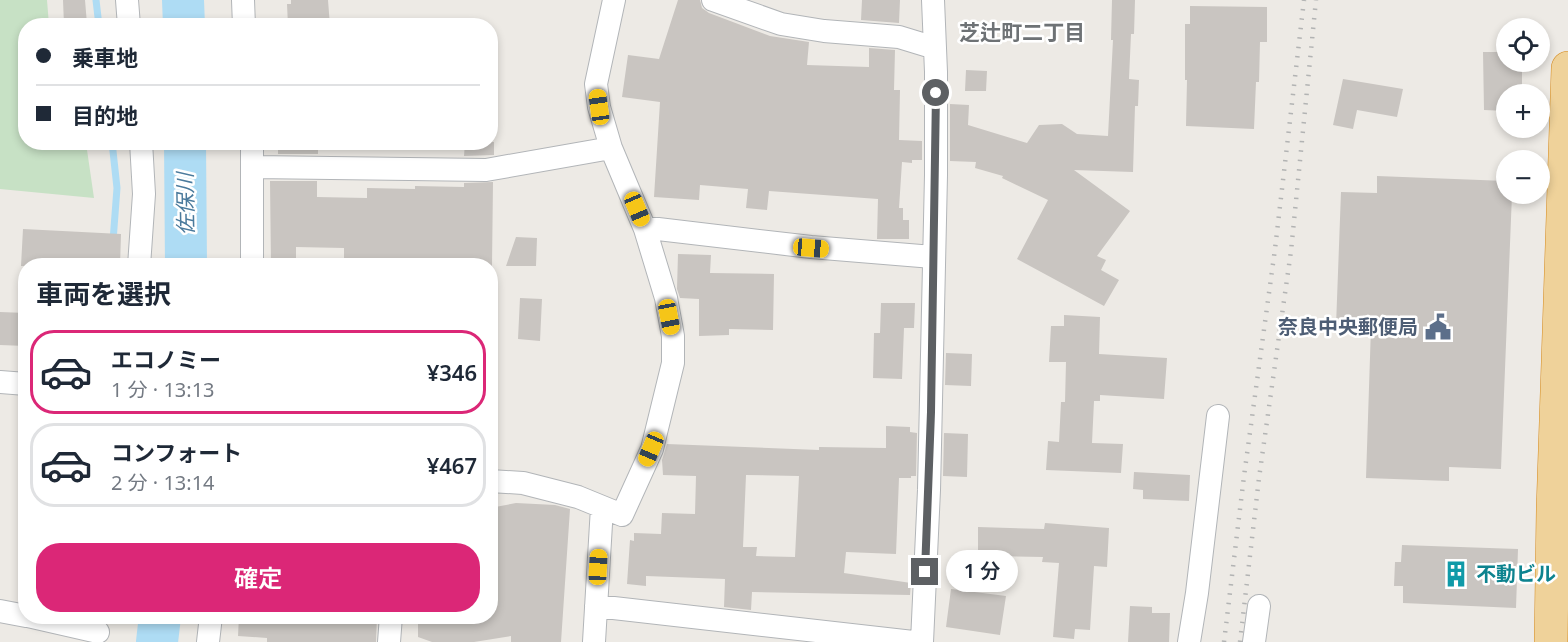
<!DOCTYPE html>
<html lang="ja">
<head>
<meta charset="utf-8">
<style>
	:root { --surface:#fff; --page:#f2f2f3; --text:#1f2937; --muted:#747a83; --line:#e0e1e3; --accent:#db2777 }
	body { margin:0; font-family:"Noto Sans","Noto Sans JP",sans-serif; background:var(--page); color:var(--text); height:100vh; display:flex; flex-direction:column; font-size:22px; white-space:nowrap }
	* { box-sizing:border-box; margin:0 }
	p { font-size:20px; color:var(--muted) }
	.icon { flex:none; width:33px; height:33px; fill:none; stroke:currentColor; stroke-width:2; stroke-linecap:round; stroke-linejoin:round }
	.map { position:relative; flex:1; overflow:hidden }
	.side { position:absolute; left:18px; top:258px; width:480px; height:366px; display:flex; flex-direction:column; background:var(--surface); border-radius:24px; box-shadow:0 3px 9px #0003 }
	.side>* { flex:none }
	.banner { position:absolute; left:18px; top:18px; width:480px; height:132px; border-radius:24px; box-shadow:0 3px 9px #0003; display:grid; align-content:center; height:132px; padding:0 18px; background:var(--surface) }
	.tools { position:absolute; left:1496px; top:18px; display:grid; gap:12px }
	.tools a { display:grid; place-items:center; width:54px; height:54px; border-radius:50%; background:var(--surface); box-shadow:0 3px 9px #0003; font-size:30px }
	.end { position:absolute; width:27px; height:27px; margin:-14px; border:8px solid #5d6063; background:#fff; box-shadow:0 0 0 3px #fff }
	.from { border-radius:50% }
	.bubble { position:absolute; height:42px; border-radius:21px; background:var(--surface); box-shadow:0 3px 9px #0003; font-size:20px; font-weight:600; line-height:42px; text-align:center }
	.car { position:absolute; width:18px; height:36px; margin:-18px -9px; border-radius:8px; box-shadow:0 0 4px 2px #0007; background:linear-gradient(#f5c518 24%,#345 0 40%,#f5c518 0 76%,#345 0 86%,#f5c518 0) }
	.banner b { display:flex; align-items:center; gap:21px; height:57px; font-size:22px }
	.banner b+b { border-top:2px solid var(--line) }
	.banner i { width:15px; height:15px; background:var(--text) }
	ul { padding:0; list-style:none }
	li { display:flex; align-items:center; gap:18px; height:84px; margin:0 12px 9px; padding:0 6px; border:3px solid var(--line); border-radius:24px }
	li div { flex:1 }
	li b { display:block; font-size:22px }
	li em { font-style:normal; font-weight:600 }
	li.on { border-color:var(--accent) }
	li>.icon { width:54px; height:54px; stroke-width:1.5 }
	h2 { padding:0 18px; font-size:27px; line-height:72px }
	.button { display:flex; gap:12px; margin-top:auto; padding:12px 18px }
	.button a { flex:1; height:69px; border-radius:24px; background:var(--accent); color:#fff; font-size:24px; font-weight:600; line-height:69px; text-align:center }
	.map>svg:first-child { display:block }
	.green { fill:#c7e1c5 }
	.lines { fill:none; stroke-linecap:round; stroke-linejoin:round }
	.stream { stroke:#aedcf4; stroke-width:7 }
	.river { stroke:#aedcf4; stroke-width:42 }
	.building { fill:#c9c5c1; fill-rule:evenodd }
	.street-casing { stroke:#b2b5b8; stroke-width:24 }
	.highway-casing { stroke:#d58a1d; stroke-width:34 }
	.street { stroke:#fff; stroke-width:22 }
	.highway { stroke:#efd29a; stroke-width:33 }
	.rail { stroke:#b2b3b3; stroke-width:4.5; stroke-dasharray:1.5 8; stroke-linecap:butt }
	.route { stroke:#5d6063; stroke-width:8 }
	.labels { text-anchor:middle; stroke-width:5; stroke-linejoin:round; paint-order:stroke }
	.service-label { font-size:20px; font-weight:bold; fill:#4e5e75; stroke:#fff; text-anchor:end }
	.culture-label { font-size:20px; font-weight:bold; fill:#0d838f; stroke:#fff; text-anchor:start }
	.neighbourhood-label { font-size:21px; font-weight:bold; fill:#6e7275; stroke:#fff }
	.water-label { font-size:21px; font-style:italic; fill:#4a7a9c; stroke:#fff }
</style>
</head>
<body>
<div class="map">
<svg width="1568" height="642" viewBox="0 0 1568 642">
	<rect width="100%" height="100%" fill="#edeae5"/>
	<path class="green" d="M0,0H47L49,25L26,26V142L86,143L94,198L0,189Z"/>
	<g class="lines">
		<path class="stream" d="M96,0L99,26
			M112,142L117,188L113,241"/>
		<path class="river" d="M183,0L184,26
			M185,142L186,266
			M157,642L160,616"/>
	</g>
	<path class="building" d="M63,0H85L87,24L64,25Z
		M291,0H328L330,26H288L287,4H291Z
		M678,0H700L702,8L709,13L770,36L809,42L807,65L869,67V48L895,50L894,90H900L899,140L922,141V160H912V163L902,162L899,208H903V220H909V239H877L878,199L769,191L767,210L746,208L748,189L700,185L699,200L654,197L660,102L622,97L628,55L659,59Z
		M862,0H900L899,23L861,20Z
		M1112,0H1135L1134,34H1131L1129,79L1139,80L1138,106H1135L1133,172L1074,170L1130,211L1097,256L1106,260L1101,270L1119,280L1104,306L1017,259L1048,200L1002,178L1003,176L975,168L976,162L950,161V104L969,105L968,125L1027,143L1039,125L1062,124L1077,134L1108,136L1113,40H1111Z
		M1190,6L1267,7V42H1260L1259,82H1256L1254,129L1186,126L1187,80H1185V24H1190Z
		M1483,52H1506L1507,63H1522V94H1506V111L1484,110Z
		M966,70L987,71L986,91H965Z
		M1343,79L1403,89L1397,117L1357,110L1353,129L1333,125Z
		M278,142H318V154H278Z
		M465,142H494V155L464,156Z
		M1377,176L1506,181V194H1512L1501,469L1449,467V481L1366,478L1371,327L1336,326L1341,192L1377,193Z
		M270,181H317V197L367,198V188L415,189V186L464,187V183L493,182L492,266H344V248L296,247V266H271Z
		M23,229L121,234L120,266H21Z
		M516,237L537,238L536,266H506Z
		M678,254L711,255L710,273L774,274L773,330L729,329V335L699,336V299L680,298L677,289Z
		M520,298L542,299L540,341L518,339Z
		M881,303H915L914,328H904L902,379L873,378L874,333H880Z
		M0,312L26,313V346L0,345Z
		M1064,315L1100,317L1099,354L1167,358L1164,399L1100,395V401H1094L1092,443L1123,444L1121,473L1046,470L1048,441L1059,442L1061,402H1065L1066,362H1049L1051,326H1064Z
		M946,353L972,354L971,386L945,385Z
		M886,426L910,427V432L917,433L916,476H911V478H899L896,554L846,552L844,573L911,583L910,595L752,592L751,610L724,607L725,579L646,576V586L627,584L630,540L634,541V533L661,534L662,513L695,514L696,476L663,475L662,460L667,444L819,450V447L886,448ZM746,475L799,476L795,557L756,556L757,547H743Z
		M944,433L968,434L967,477L943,476Z
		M1134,472L1190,475L1189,501L1143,499V490L1133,489Z
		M516,503L555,505L570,509L561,642H511V636L474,642H432L418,637V616H490V508Z
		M1045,523L1109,528L1107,567L1094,566L1090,630L1075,629L1074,639L1053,637L1059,563L1042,562L1043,557L978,556V527L1044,529Z
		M1402,545L1518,549L1516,608L1403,603V586H1394L1395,562H1401Z
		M951,589L1006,596L1000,635L946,627Z
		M1130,606L1152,607V613H1170L1169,642H1128Z
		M239,616H377L376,642H267V638L238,636Z"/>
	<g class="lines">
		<g class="street-casing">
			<path id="street" d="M127,0L129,26
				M243,0L244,26
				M713,0L781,24L824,31L899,37L935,48
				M252,142V266
				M252,167L486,170L611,148
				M645,229H658L811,247L933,257
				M139,266L144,194L141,142
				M0,382L26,384
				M490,481L523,483L578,497L622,515L652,449L673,363V336L666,298L645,229L611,148L599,107L596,84L614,0
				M596,606L913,642
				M0,611L26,616
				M28,616L98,632
				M208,642L211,616
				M389,642L391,616
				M594,642L602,507
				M922,642L929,490L936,175V72L933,0
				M1189,642L1197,593L1218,416
				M1254,642L1259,606"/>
		</g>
		<g class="highway-casing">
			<path id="highway" d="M1551,642L1553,510L1568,68"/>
		</g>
		<use href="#street" class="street"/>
		<use href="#highway" class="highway"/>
		<path class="rail" d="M1224,642L1244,476L1275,249L1304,0
			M1240,642L1259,478L1291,251L1316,0"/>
	</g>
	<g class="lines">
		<path class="route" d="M925,572L931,412L936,93"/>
	</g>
	<defs>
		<g id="civic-bare" transform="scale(2.07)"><path d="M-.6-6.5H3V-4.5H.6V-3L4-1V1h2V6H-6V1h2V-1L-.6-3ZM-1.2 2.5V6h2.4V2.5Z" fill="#5c6f8a" stroke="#fff" stroke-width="2.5" paint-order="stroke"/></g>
		<g id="building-bare" transform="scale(2.07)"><path d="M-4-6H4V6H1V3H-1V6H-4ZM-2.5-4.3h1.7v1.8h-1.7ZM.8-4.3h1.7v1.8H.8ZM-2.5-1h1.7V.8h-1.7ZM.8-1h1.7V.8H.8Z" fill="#0f9aa8" stroke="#fff" stroke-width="2.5" paint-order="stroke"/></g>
	</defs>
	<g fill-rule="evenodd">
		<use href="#civic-bare" x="1438" y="327"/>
		<use href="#building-bare" x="1456" y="574"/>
	</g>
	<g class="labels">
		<g class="service-label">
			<text x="1418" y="334">奈良中央郵便局</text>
		</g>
		<g class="culture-label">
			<text x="1476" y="581">不動ビル</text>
		</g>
		<g class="neighbourhood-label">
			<text x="1022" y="40">芝辻町二丁目</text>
		</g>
		<g class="water-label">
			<text transform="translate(186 204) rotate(-91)" y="7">佐保川</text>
		</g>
	</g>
</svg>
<div class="tools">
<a><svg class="icon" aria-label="locate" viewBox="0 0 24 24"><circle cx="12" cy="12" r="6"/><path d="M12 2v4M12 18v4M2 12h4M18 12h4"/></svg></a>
<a>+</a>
<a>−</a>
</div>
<i class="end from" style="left:936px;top:93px"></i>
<i class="end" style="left:925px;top:572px"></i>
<div class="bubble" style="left:946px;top:550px;width:72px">1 分</div>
<i class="car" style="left:599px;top:107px;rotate:352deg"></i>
<i class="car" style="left:637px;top:209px;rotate:157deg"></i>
<i class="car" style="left:811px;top:248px;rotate:95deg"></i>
<i class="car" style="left:669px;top:317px;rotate:169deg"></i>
<i class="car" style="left:651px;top:449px;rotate:203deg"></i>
<i class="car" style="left:598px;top:567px;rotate:3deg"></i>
<div class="banner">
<b><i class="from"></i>乗車地</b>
<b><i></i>目的地</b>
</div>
<section class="side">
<h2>車両を選択</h2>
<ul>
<li class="on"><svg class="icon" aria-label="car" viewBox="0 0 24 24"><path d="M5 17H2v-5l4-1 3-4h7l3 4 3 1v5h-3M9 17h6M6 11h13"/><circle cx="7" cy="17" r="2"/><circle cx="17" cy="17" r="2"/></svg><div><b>エコノミー</b><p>1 分 · 13:13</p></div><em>¥346</em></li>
<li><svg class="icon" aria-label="car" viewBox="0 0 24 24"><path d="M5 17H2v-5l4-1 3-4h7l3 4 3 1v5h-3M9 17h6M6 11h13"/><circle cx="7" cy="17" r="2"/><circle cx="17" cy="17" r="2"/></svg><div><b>コンフォート</b><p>2 分 · 13:14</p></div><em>¥467</em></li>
</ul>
<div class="button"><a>確定</a></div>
</section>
</div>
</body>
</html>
